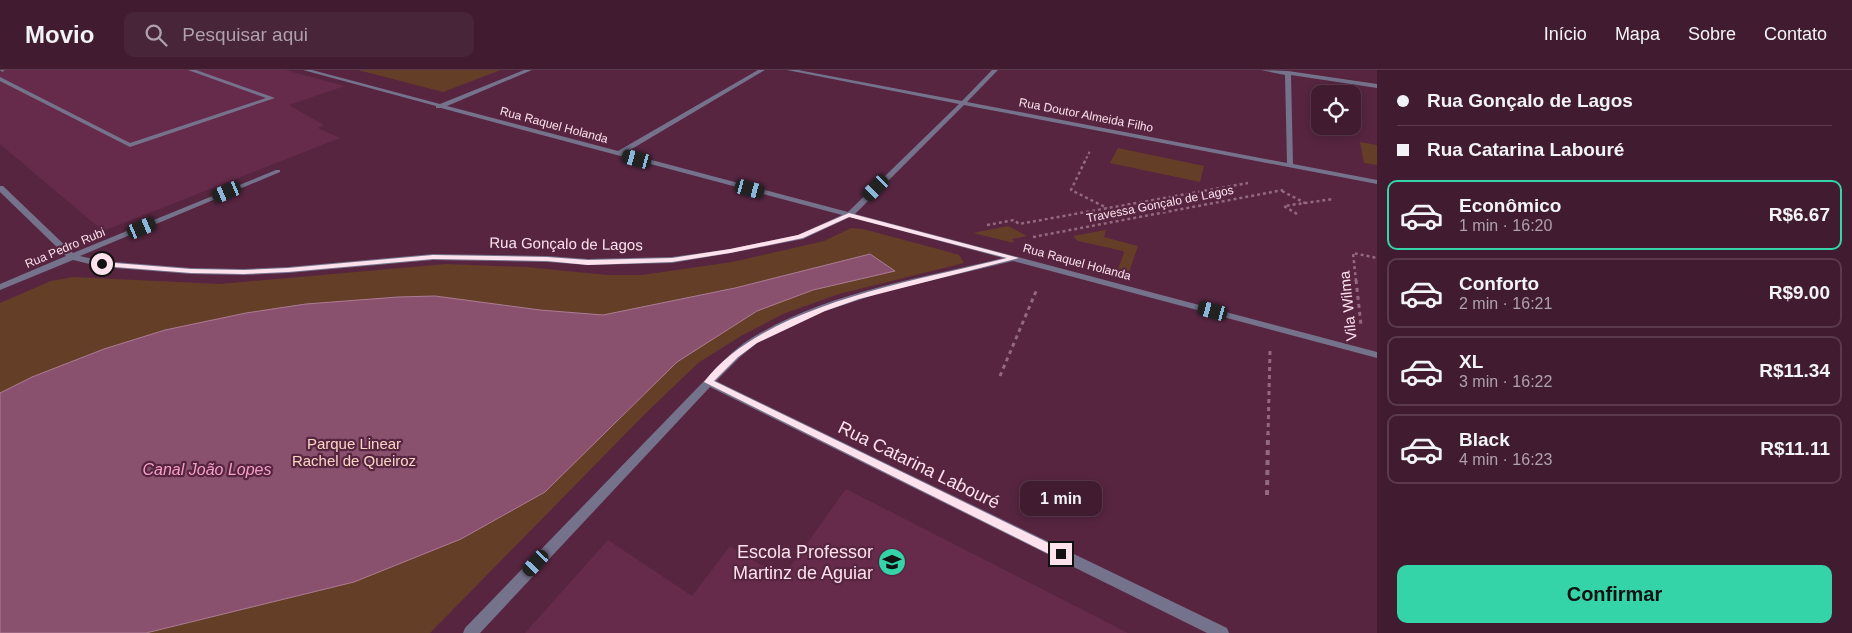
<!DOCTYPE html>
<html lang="pt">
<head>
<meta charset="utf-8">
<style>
	:root { --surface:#411c30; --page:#482538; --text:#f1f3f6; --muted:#aea1ab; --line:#5a3a4c; --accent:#34d4a8 }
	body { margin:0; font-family:Arial,sans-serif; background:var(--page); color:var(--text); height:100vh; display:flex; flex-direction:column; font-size:19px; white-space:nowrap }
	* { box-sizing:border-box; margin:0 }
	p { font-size:16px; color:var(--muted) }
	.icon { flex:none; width:28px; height:28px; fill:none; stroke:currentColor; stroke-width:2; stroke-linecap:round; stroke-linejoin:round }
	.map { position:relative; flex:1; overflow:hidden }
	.details { display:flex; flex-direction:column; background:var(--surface); width:475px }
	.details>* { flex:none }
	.hud { display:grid; align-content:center; height:110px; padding:0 20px; background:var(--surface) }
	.fabs { position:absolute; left:1311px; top:15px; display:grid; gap:10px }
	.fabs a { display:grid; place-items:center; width:50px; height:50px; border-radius:10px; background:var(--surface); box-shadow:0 2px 12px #0003,0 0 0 1px var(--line); font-size:25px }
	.end { position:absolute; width:22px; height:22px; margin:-11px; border:6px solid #fde2ee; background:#111; box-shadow:0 0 0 2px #111 }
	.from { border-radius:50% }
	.bubble { position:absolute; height:35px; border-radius:10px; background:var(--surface); box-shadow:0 2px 12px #0003,0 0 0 1px var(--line); font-size:16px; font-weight:800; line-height:35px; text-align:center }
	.car { position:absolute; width:15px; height:30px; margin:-15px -8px; border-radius:6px; box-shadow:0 0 4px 1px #0007; background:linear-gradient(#222 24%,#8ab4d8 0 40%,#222 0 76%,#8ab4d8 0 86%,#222 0) }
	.hud b { display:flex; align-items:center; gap:18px; height:48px; font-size:19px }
	.hud b+b { border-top:1px solid var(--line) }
	.hud i { width:12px; height:12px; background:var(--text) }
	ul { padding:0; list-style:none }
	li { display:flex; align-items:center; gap:15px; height:70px; margin:0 10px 8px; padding:0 10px; border:2px solid var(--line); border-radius:10px }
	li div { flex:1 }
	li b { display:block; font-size:19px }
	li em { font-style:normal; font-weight:800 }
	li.on { border-color:var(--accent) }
	li>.icon { width:45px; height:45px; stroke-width:1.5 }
	.button { display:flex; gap:10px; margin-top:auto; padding:10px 20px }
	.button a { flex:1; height:58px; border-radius:10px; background:var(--accent); color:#111; font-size:20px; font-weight:800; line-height:58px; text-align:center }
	header { display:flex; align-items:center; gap:30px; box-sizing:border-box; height:70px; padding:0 25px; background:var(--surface); border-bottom:1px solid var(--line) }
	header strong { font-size:24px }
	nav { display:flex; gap:28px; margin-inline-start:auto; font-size:18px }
	.search { width:350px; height:45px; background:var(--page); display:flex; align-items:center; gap:12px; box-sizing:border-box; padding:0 18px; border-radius:10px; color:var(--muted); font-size:19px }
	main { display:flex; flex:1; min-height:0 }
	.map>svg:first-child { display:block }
	.built { fill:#662b4b }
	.green { fill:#653e28 }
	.water { fill:#8a516e; stroke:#ac7c94 }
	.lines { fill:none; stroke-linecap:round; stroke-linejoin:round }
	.path-far3 { stroke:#92697e; stroke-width:2; stroke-dasharray:2.5 2.5; stroke-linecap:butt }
	.path-far2 { stroke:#92697e; stroke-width:2.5; stroke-dasharray:3 3; stroke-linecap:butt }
	.path-far1 { stroke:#92697e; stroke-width:3; stroke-dasharray:4 4; stroke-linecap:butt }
	.path { stroke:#92697e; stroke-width:4; stroke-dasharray:5 5; stroke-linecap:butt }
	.lane { fill:#75738c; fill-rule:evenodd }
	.street { fill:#75738c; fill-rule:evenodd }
	.route { fill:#fde2ee }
	.labels { text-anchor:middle; stroke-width:4.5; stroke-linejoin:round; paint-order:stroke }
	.far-street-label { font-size:12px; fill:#fde2ee; stroke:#572540 }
	.street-label { font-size:15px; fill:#fde2ee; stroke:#572540 }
	.park-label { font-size:15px; fill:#f9d6c4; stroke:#572540 }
	.water-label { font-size:16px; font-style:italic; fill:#f69fca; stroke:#572540 }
	.near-street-label { font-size:18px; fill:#fde2ee; stroke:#572540 }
	.near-poi-label { font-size:18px; fill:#fde2ee; stroke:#572540; text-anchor:end }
</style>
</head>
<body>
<header>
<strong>Movio</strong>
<div class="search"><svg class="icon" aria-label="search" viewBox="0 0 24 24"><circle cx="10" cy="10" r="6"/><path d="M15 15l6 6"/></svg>Pesquisar aqui</div>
<nav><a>Início</a><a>Mapa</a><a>Sobre</a><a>Contato</a></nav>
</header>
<main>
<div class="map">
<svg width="1377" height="563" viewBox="0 0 1377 563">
	<rect width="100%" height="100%" fill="#572540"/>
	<path class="built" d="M0,0H285L345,16L289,35L324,55L318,58L340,68L103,161L0,74Z
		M846,419L1128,563H525L608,470L692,526L730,476L782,508Z"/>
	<path class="green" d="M358,0H501L443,22Z
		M1360,72L1377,75V95L1364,93Z
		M1118,78L1204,96L1200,112L1110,93Z
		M1008,156L1027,166L1012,169L1014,173L973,163Z
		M851,158L863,159L949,182L959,185L964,193L839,224L783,244L741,266L698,293L644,345L430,563H0V233L51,211L73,207L220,214L446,194L526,197L607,205H642L732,192L824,171Z
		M1106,160L1104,167L1138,176L1129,202L1118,199L1124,183L1123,181L1078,171L1073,166Z"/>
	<path class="water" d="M870,184L895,201L813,220L757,241L677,292L545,422L461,469L354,512L146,563H0V323L32,307L104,279L165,260L246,243L306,234L398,227L435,226L540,240L603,245L735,218Z"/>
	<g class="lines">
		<path class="path-far3" d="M1084,93L1090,81"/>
		<path class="path-far2" d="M1085,91L1071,120L1107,138
			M1282,121L1305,133
			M1297,144L1284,136L1333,129
			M987,155L1014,150L1019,154L1248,113
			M1033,167L1283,120
			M1356,211L1353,183L1377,188"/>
		<path class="path-far1" d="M1356,210L1361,255
			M1000,306L1037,219
			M1268,365L1270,281"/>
		<path class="path" d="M1267,425L1268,364"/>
		<path class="lane" d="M0,0H5L2,2Z
			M188,0H196L275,28L130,77L0,11V7L2,8L130,73L266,28Z"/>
		<path class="street" d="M303,0H312L440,34L524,0H532L447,36L618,81L758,0H765L625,83L848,142L959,34L787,0H798L962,31L992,0H998L967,32L1287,93L1285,5L1261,0L1288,1L1377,14V18L1291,5L1293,94L1377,110V114L964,35L855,144L1377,282V288L1013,191L883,222L816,244L786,257L757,273L740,287L716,311L1227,558L1229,563H1207L710,317L480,563H463L465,558L705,310C719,295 733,280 750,269C826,222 918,209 1003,188L850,147L803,169L731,183L672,193L588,195L547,192L433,190L288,203L243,205L191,204L102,197L73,190L0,220V214L66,186L0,122V116H3L73,183L276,100H280V102L80,186L102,191L191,198L243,199L288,197L433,184L547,186L588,189L672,187L731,179L798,165L842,145L441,38H436V36Z"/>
	</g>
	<path class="route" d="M849,143L1019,188L859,229L825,241L757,273L738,287L714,311L1065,481L1067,484L1065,488H1057L704,312C764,234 916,211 1007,188L849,147L803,168L730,183L672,192L588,195L547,191L433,189L288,202L244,204L191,203L102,196L98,194L102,192L191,199L244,200L288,198L433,185L547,187L588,190L672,188L730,179L798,165Z"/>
	<defs>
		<g id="school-disc" transform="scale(1.4375)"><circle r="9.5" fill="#34d4a8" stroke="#572540"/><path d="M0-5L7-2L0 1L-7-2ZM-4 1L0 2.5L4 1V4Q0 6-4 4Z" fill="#111"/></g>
	</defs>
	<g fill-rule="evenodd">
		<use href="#school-disc" x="892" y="492"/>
	</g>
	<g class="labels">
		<g class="far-street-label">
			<text transform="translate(1086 45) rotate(11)" y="4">Rua Doutor Almeida Filho</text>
			<text transform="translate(554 55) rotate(15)" y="4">Rua Raquel Holanda</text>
			<text transform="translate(1160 134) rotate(-11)" y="4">Travessa Gonçalo de Lagos</text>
			<text transform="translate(65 178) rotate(-23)" y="4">Rua Pedro Rubi</text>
			<text transform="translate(1077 192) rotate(15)" y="4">Rua Raquel Holanda</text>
		</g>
		<g class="street-label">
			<text transform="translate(566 174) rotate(1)" y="5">Rua Gonçalo de Lagos</text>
			<text transform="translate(1348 236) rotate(-96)" y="5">Vila Wilma</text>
		</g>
		<g class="park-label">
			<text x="354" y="379">Parque Linear<tspan x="354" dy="17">Rachel de Queiroz</tspan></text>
		</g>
		<g class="water-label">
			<text x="207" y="405">Canal João Lopes</text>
		</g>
		<g class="near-street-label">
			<text transform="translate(919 395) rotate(26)" y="6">Rua Catarina Labouré</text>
		</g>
		<g class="near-poi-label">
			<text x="873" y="488">Escola Professor<tspan x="873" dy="21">Martinz de Aguiar</tspan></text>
		</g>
	</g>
</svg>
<div class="fabs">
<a><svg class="icon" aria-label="locate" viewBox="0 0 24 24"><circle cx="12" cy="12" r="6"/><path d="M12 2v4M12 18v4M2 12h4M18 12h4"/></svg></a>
</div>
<i class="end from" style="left:102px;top:194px"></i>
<i class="end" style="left:1061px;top:484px"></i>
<div class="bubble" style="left:1020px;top:411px;width:82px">1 min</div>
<i class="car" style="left:637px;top:89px;rotate:285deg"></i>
<i class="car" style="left:876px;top:118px;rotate:225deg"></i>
<i class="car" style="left:750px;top:119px;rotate:105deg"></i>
<i class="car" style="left:227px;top:122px;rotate:247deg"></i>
<i class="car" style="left:142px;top:158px;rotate:67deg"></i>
<i class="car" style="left:1213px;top:241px;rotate:285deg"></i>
<i class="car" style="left:536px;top:493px;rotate:223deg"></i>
</div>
<section class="details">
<div class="hud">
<b><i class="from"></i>Rua Gonçalo de Lagos</b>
<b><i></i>Rua Catarina Labouré</b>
</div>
<ul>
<li class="on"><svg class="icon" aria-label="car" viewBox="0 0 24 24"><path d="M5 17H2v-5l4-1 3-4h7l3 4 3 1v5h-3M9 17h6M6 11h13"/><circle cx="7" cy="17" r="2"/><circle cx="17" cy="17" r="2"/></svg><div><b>Econômico</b><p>1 min · 16:20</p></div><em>R$6.67</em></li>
<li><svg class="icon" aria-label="car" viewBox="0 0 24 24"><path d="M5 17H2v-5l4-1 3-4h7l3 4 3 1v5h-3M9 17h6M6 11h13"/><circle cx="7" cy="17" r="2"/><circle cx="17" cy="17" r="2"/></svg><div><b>Conforto</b><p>2 min · 16:21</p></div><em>R$9.00</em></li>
<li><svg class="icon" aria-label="car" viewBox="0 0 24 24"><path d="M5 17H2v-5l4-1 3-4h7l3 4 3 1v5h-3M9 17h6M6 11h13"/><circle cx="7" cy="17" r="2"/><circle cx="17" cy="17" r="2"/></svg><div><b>XL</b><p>3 min · 16:22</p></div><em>R$11.34</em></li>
<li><svg class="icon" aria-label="car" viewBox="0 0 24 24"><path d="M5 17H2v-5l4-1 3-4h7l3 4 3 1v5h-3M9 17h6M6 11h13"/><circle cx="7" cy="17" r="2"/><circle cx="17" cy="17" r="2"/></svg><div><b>Black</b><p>4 min · 16:23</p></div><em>R$11.11</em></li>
</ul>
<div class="button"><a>Confirmar</a></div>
</section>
</main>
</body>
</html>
